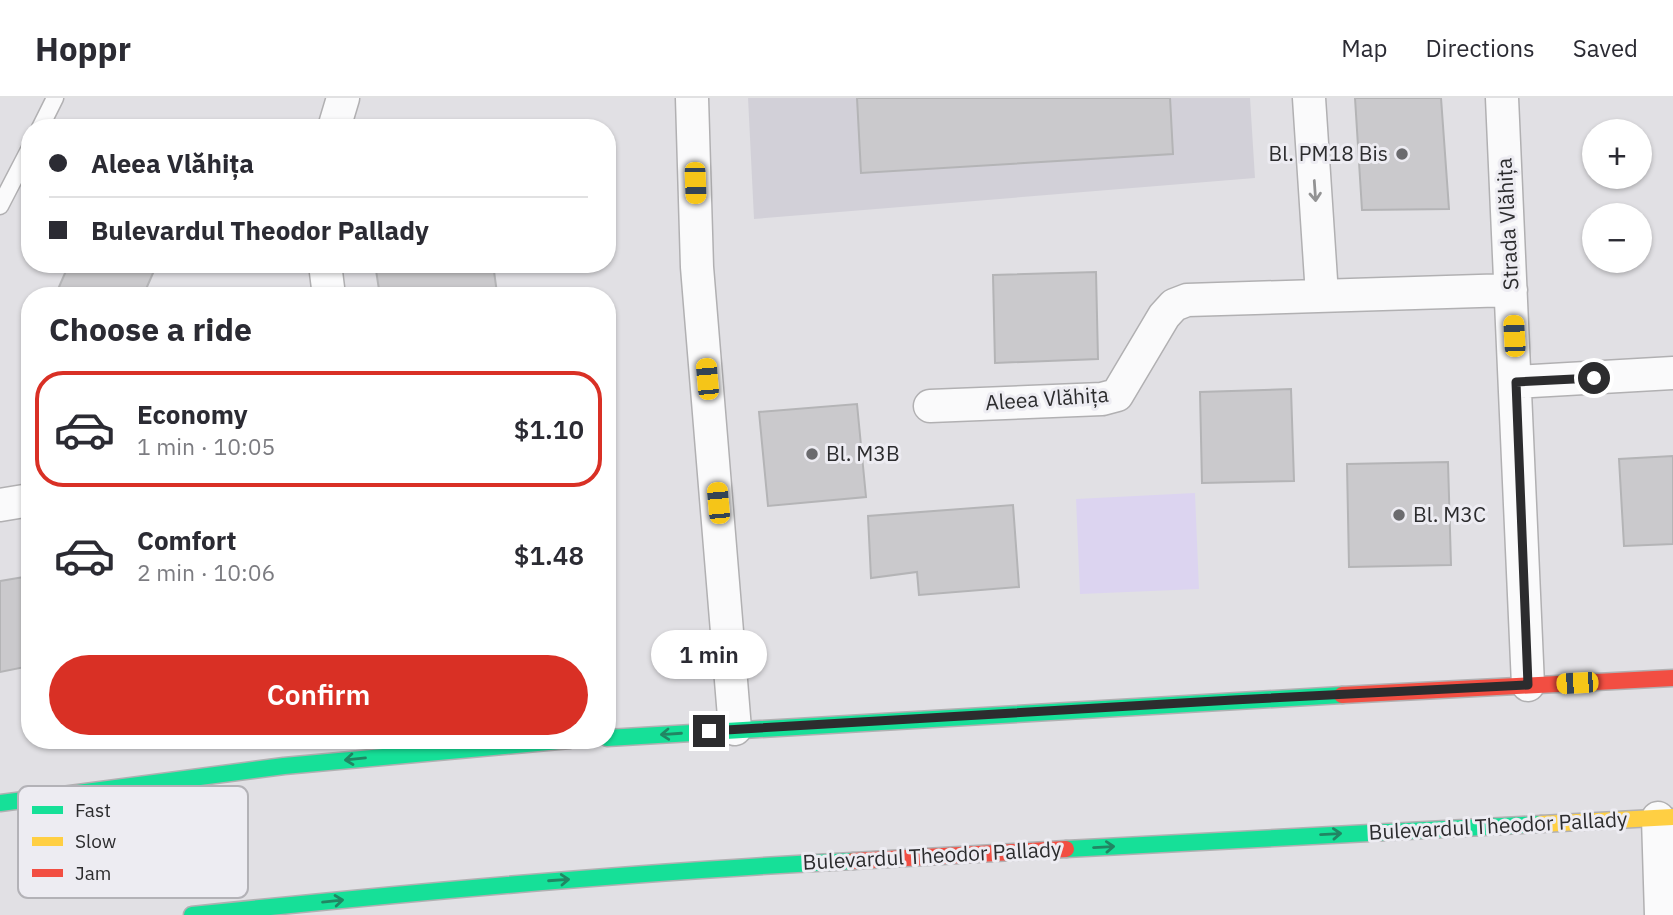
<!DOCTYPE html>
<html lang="en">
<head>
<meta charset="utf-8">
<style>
	:root { --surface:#fff; --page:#f2f2f3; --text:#2b2b33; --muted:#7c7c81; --line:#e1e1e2; --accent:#d93025 }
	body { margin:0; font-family:"IBM Plex Sans",sans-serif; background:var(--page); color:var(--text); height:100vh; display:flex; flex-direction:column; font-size:26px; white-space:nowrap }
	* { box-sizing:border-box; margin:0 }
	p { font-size:23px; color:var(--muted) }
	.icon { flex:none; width:38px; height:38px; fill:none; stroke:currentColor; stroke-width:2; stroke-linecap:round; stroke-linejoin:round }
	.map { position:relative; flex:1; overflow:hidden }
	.side { position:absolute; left:21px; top:189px; width:595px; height:462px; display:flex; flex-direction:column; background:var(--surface); border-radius:28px; box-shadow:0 2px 5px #0004 }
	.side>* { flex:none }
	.banner { position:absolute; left:21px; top:21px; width:595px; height:154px; border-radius:28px; box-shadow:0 2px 5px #0004; display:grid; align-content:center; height:154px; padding:0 28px; background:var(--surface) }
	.tools { position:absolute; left:1582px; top:21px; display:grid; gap:14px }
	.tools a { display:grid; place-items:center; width:70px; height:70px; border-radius:50%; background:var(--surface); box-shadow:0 2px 5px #0004; font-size:35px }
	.end { position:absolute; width:32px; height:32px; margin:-16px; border:9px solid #2c2c2e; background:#fff; box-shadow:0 0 0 4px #fff }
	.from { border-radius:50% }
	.bubble { position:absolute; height:49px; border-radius:24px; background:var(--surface); box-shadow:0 2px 5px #0004; font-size:23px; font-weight:600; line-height:49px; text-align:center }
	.car { position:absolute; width:21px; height:42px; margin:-21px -10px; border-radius:9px; box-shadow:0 0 5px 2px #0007; background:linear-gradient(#f5c518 24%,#345 0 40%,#f5c518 0 76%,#345 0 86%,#f5c518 0) }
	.banner b { display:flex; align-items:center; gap:24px; height:66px; font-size:26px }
	.banner b+b { border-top:2px solid var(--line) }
	.banner i { width:18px; height:18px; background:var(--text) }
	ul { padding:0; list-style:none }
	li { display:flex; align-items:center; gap:21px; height:116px; margin:0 14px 10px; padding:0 14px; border:4px solid transparent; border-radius:28px }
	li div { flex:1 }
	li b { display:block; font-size:26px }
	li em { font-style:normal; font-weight:600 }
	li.active { border-color:var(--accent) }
	li>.icon { width:63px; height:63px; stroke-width:1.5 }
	h2 { padding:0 28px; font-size:32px; line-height:84px }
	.cta { display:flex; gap:14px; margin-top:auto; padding:14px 28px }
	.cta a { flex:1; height:80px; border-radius:42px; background:var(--accent); color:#fff; font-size:28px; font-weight:600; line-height:80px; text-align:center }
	header { display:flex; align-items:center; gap:42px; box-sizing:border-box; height:98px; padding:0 35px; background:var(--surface); border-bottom:2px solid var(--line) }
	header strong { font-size:33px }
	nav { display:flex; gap:38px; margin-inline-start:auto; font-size:24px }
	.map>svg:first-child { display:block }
	.built { fill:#d2d0d8 }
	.green { fill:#dcd4f0 }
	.building { fill:#cac9cc; stroke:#b4b4b6; stroke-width:2 }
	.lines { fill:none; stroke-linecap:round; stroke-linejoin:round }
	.lane-casing { stroke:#b1b0b2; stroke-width:19 }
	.street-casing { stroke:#b1b0b2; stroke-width:35 }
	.fast-casing { stroke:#b1b0b2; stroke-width:19 }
	.slow-casing { stroke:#b1b0b2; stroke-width:19 }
	.jam-casing { stroke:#b1b0b2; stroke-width:19 }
	.lane { stroke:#fafafb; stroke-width:16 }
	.street { stroke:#fafafb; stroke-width:32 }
	.fast { stroke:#16e098; stroke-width:16 }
	.slow { stroke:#ffcf43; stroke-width:16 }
	.jam { stroke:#f24e42; stroke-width:16 }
	.oneway { stroke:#939394 }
	.oneway2 { stroke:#218663 }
	.route { stroke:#2c2c2e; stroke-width:9 }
	.poi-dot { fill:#6b6b6e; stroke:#edecf2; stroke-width:2.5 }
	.labels { text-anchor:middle; stroke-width:6; stroke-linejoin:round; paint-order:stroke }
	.poi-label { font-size:21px; fill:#2c2c2e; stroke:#edecf2; text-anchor:start }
	.street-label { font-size:21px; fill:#2c2c2e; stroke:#edecf2 }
	.key { fill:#edecf2; stroke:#b3b2b7; stroke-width:2 }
	.key-label { font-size:19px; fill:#2c2c2e }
</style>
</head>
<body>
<header>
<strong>Hoppr</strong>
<nav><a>Map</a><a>Directions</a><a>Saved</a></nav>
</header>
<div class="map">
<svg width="1673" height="817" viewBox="0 0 1673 817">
	<rect width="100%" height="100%" fill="#e1e0e4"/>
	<path class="built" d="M748,0H1250L1255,80L754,121Z"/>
	<path class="green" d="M1195,395L1199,491L1080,496L1076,401Z"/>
	<path class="building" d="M857,0H1170L1173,56L861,75Z
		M1355,0H1441L1449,111L1362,112Z
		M69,166H157L143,198H55Z
		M375,166H493L497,195L480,198H380Z
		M1096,174L1098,261L995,265L993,177Z
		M1291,291L1294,383L1202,385L1200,294Z
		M857,306L866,399L768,408L759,314Z
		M1673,358V446L1624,448L1619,361Z
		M1448,364L1451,467L1349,469L1347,366Z
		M1013,407L1019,489L919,497L917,474L871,480L868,418Z
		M30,478V568L0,574V483Z"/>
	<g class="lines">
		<g class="lane-casing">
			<path id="lane" d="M40,30L55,0
				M0,108L30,50"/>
		</g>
		<g class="street-casing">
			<path id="street" d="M692,0L697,169L735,631
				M1309,0L1322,197
				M1502,0L1528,587
				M334,30L343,0
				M325,166L329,198
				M1516,284L1673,275
				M930,308L1102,301L1117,297L1164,218L1174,207L1187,202L1511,192
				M0,407L30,402
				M1658,720L1661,817"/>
		</g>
		<g class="fast-casing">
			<path id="fast" d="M607,640L1342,597
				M0,705L284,668L570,642
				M1066,751L1541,726
				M192,817C412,794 632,774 853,763"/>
		</g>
		<g class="slow-casing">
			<path id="slow" d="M1541,726L1673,719"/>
		</g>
		<g class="jam-casing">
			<path id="jam" d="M1342,597L1673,580
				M853,763L1066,751"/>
		</g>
		<use href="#lane" class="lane"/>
		<use href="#street" class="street"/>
		<use href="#fast" class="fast"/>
		<use href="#slow" class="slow"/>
		<use href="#jam" class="jam"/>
	</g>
	<defs><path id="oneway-shaft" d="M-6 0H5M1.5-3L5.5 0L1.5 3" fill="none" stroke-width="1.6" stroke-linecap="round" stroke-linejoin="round" transform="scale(1.75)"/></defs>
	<use class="oneway" href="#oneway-shaft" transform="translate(1315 93) rotate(86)"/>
	<g class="oneway2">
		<use href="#oneway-shaft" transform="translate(671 636) rotate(176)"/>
		<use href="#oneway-shaft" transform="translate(355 661) rotate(174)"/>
		<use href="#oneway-shaft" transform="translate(1331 736) rotate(-3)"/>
		<use href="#oneway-shaft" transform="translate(1104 749) rotate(-3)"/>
		<use href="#oneway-shaft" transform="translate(559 782) rotate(-4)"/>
		<use href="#oneway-shaft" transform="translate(333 803) rotate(-6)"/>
	</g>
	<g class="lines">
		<path class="route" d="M709,633L1233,602L1528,587L1516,284L1594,280"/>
	</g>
	<g class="poi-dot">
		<circle cx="1402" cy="56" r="7"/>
		<circle cx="812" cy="356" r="7"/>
		<circle cx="1399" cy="417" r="7"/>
	</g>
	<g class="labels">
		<g class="poi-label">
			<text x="1388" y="63" text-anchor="end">Bl. PM18 Bis</text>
			<text x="826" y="363">Bl. M3B</text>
			<text x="1413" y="424">Bl. M3C</text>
		</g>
		<g class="street-label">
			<text transform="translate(1508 126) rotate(-93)" y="7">Strada Vlăhița</text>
			<text transform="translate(1047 301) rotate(-4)" y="7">Aleea Vlăhița</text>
			<text transform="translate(1498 728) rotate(-3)" y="7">Bulevardul Theodor Pallady</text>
			<text transform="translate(932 758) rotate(-3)" y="7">Bulevardul Theodor Pallady</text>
		</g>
	</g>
	<rect x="18" y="688" width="230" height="112" rx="10" class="key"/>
	<rect x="32" y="708" width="31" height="8" fill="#16e098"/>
	<rect x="32" y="739" width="31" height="9" fill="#ffcf43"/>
	<rect x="32" y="771" width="31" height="8" fill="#f24e42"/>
	<g class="key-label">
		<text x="75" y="719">Fast</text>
		<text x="75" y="750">Slow</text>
		<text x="75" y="782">Jam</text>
	</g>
</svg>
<div class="tools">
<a>+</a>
<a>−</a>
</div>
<i class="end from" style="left:1594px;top:280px"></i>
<i class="end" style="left:709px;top:633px"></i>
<div class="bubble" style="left:651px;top:532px;width:116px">1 min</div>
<i class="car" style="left:695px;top:85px;rotate:178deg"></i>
<i class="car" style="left:1514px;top:238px;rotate:357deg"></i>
<i class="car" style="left:707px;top:281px;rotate:355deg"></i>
<i class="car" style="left:718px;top:405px;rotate:355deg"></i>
<i class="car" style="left:1577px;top:585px;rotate:267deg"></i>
<div class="banner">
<b><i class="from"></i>Aleea Vlăhița</b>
<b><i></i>Bulevardul Theodor Pallady</b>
</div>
<section class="side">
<h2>Choose a ride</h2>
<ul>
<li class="active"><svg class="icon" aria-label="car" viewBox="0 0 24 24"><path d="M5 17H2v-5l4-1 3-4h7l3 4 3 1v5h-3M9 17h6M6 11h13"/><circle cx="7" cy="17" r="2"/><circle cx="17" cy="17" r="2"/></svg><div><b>Economy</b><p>1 min · 10:05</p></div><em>$1.10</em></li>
<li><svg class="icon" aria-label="car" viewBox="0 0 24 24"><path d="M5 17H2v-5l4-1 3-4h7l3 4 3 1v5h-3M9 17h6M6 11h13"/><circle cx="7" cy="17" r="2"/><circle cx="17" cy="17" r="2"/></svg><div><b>Comfort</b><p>2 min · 10:06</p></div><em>$1.48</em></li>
</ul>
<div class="cta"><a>Confirm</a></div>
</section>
</div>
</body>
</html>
